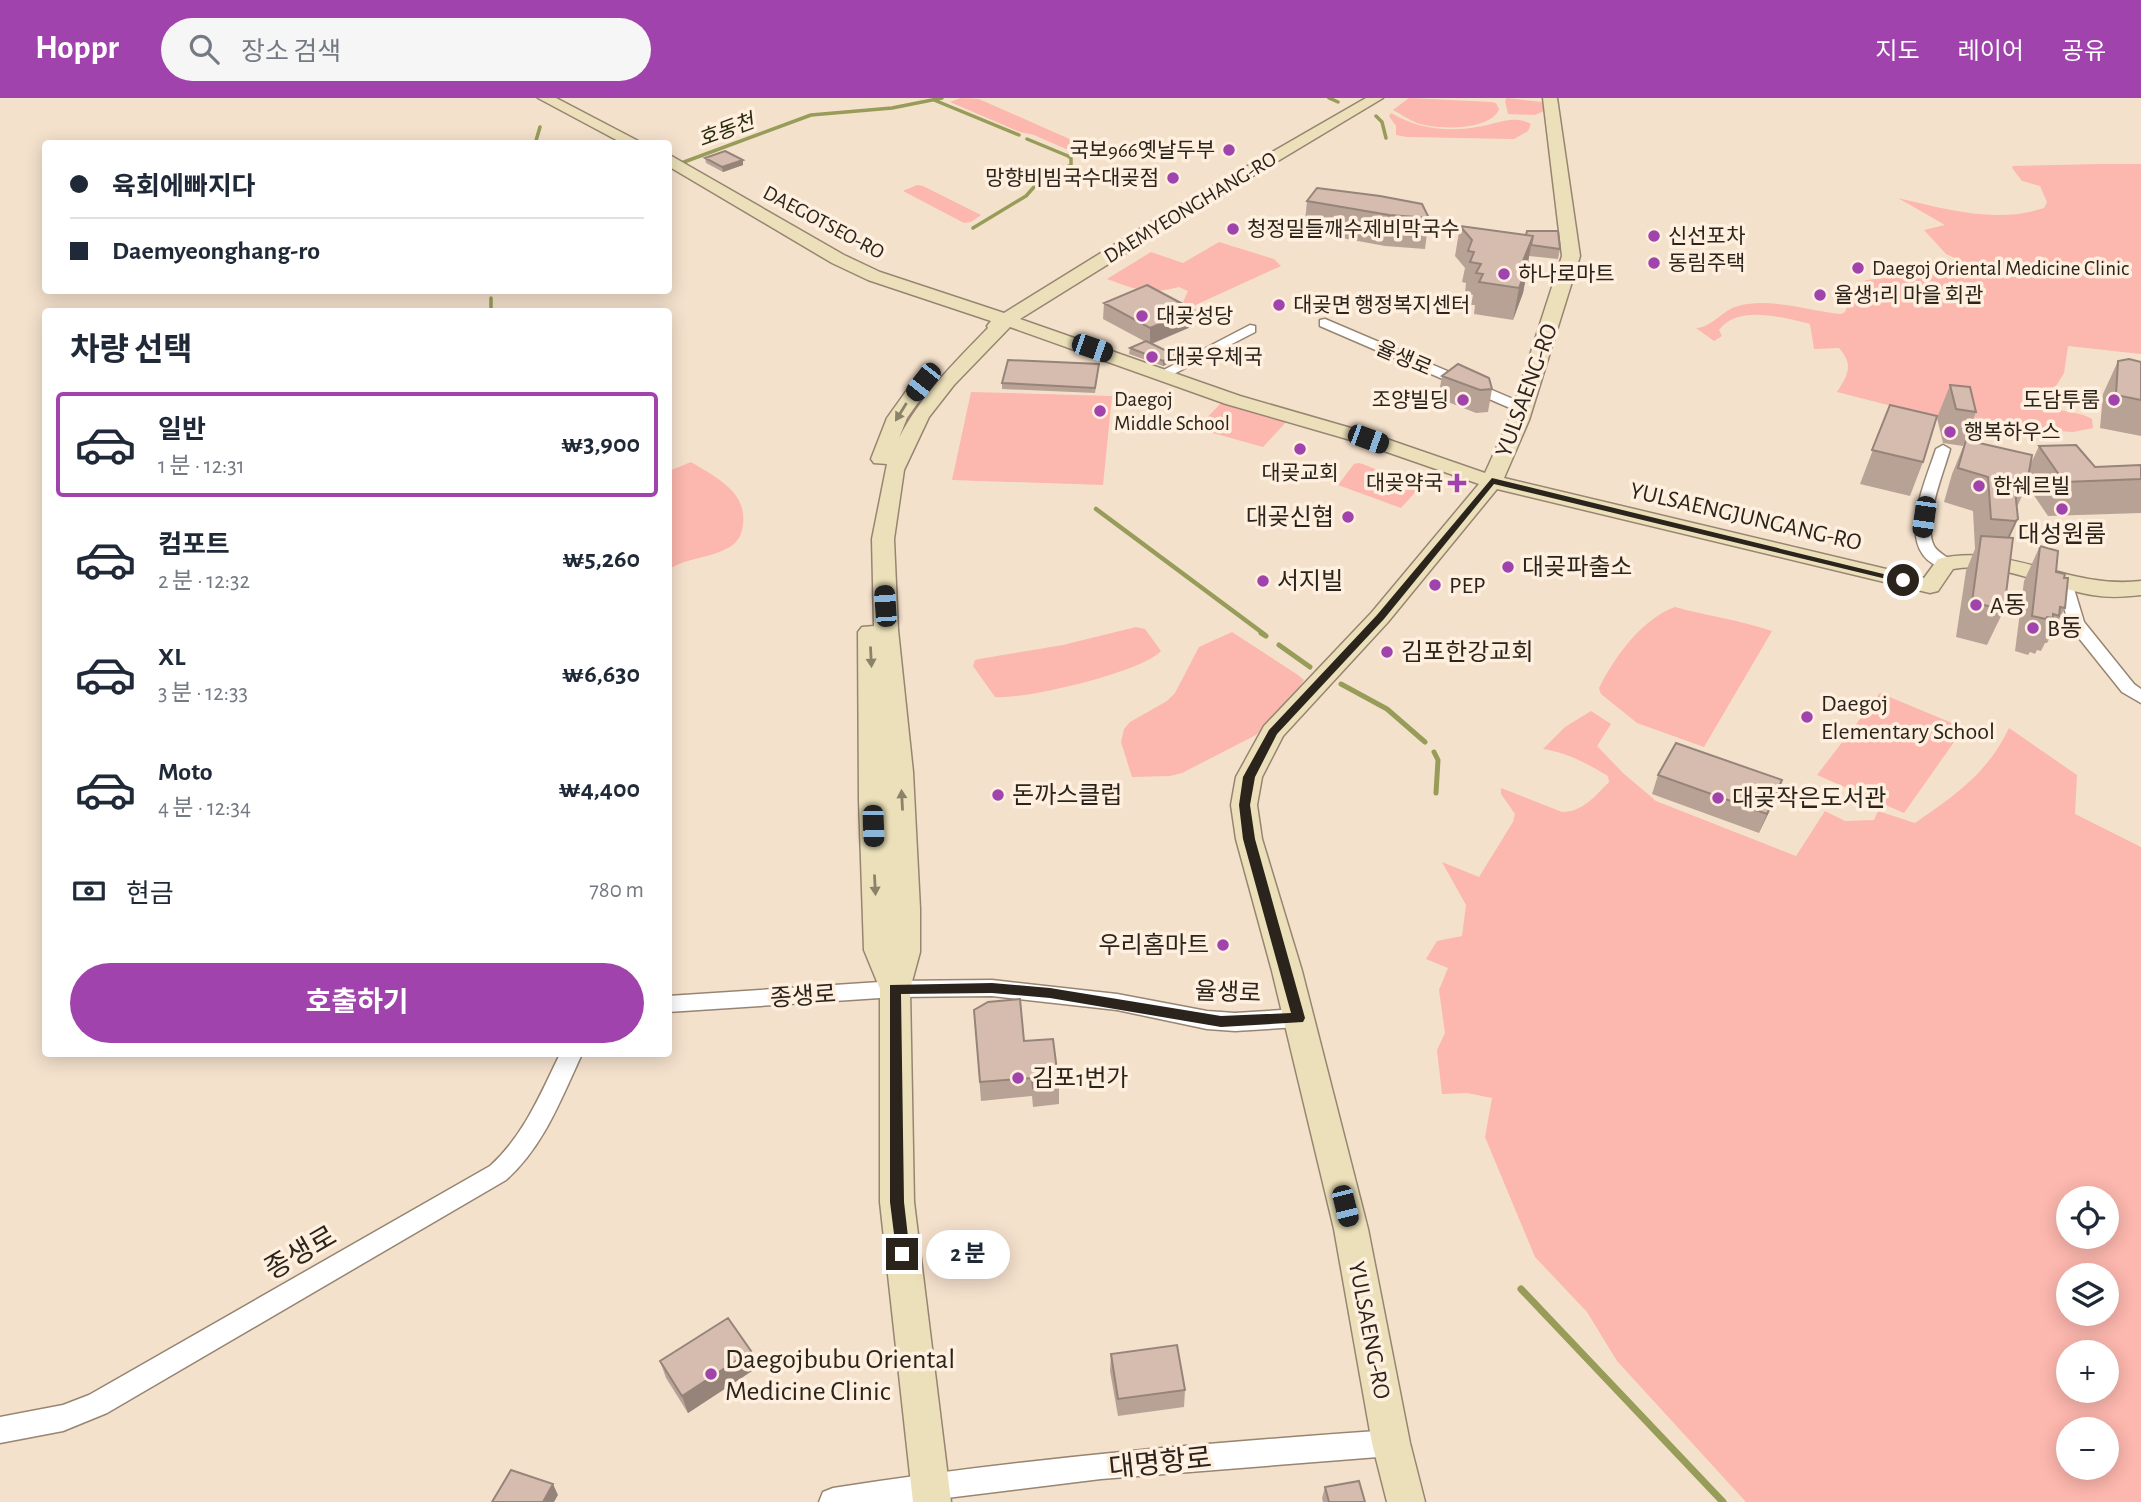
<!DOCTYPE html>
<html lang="ko">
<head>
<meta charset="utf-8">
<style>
	:root { --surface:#fff; --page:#f6f6f7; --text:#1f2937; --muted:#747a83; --line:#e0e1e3; --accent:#a043ac }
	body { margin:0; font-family:"Alegreya Sans","Noto Sans KR",sans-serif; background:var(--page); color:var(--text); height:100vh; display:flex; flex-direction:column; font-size:26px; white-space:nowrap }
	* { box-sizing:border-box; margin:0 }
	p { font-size:23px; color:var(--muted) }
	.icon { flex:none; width:38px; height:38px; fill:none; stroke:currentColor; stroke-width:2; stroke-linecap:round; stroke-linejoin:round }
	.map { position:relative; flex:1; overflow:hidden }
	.panel { position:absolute; left:42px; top:210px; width:630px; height:749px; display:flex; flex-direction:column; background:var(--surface); border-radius:7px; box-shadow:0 4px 18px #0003 }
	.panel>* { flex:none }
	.top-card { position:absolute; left:42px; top:42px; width:630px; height:154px; border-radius:7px; box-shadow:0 4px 18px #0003; display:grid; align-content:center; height:154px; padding:0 28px; background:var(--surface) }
	.controls { position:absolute; left:2056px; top:1088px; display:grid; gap:14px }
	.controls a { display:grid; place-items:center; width:63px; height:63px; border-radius:50%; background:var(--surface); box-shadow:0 4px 18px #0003; font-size:35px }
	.end { position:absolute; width:32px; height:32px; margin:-16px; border:9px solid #2b241c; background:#fff; box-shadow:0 0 0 4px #fff }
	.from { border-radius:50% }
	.bubble { position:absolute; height:49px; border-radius:24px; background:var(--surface); box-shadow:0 4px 18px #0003; font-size:23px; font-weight:700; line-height:49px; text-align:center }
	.car { position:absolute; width:21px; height:42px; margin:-21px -10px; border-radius:9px; box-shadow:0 0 5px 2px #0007; background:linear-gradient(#222 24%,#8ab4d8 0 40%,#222 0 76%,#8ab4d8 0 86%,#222 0) }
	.top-card b { display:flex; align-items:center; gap:24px; height:66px; font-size:26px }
	.top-card b+b { border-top:2px solid var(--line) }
	.top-card i { width:18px; height:18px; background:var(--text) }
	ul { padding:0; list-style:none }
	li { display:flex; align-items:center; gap:21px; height:105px; margin:0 14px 10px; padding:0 14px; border:4px solid transparent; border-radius:7px }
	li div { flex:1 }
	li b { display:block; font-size:26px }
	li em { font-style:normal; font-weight:700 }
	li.selected { border-color:var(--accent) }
	li>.icon { width:63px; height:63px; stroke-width:1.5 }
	h2 { padding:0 28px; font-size:32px; line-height:84px }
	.pay { display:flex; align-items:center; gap:18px; height:77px; padding:0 28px; font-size:26px }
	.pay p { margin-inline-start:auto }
	.cta { display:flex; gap:14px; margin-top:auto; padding:14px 28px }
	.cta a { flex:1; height:80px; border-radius:42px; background:var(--accent); color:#fff; font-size:28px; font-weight:700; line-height:80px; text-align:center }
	header { display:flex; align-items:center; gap:42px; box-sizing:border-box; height:98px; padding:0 35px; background:var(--accent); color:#fff }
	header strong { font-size:33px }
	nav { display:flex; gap:38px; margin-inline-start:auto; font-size:24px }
	.search { width:490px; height:63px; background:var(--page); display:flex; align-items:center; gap:18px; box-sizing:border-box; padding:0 24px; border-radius:38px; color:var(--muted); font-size:26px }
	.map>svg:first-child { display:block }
	.green { fill:#fcb7ae; fill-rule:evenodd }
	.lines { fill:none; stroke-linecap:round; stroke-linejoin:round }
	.stream-far3 { stroke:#979c59; stroke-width:3.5 }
	.stream-far2 { stroke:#979c59; stroke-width:4.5 }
	.stream-far1 { stroke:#979c59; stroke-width:5 }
	.stream { stroke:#979c59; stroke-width:7 }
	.street-casing { stroke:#978572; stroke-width:3 }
	.secondary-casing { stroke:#978572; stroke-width:3 }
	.street { fill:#fff; fill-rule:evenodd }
	.secondary { fill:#ebe0b9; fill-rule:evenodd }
	.wall { fill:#b8a296 }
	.shaded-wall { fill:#96847a }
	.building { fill:#d6bcaf; stroke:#96847a; stroke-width:2 }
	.oneway { fill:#8b826a }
	.route { fill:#2b241c }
	.poi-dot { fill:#a043ac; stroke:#ffefde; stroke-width:2.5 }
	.labels { text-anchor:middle; stroke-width:7; stroke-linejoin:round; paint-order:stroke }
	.far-water-label { font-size:21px; font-style:italic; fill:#2a2c0e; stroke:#ffefde }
	.far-poi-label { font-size:21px; fill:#2b241c; stroke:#ffefde; text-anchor:start }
	.far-street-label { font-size:21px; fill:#2b241c; stroke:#ffefde }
	.street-label { font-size:24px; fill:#2b241c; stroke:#ffefde }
	.poi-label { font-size:24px; fill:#2b241c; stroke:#ffefde; text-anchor:start }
	.near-street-label { font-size:28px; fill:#2b241c; stroke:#ffefde }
	.near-poi-label { font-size:28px; fill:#2b241c; stroke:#ffefde; text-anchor:start }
</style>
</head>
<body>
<header>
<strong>Hoppr</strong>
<div class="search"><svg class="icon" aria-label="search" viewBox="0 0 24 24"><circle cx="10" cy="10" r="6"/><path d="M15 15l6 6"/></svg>장소 검색</div>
<nav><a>지도</a><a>레이어</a><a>공유</a></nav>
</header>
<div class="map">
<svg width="2141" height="1404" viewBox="0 0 2141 1404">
	<rect width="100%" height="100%" fill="#f4e1cc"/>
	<path class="green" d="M961,0L979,1L1083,47L1066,51L1034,37L1020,34L950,4Z
		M1409,0L1492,4L1496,5L1499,11C1491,33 1436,32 1417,25C1409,22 1401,16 1393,12Z
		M1507,0L1542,4L1544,13L1535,17L1508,16L1505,3Z
		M1391,15C1418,31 1447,34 1477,29C1495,27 1513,16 1531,26L1528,33L1514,41L1407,39L1396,37V28L1389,18Z
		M2101,66H2141V256L2068,248L2064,275L2046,304C2057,316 2078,312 2092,321L2093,330L2073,334L2059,333L1927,317L1837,294C1848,277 1854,267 1839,250L1814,251L1810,226C1785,220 1738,206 1719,232L1722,238L1714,243L1696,230C1713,229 1722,212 1738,208C1770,199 1809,213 1841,216L1845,214L1855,189L1866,182L1970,172L1973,168L1946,156L1924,132L1945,127L1898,100C1945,111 1996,126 2044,110L2047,104L2040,88L2022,83L2012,70L2013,68Z
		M917,87L923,88L981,117L971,124L964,125L903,93Z
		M1219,144L1274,161L1281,168L1191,209L1183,204L1188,193L1179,189C1148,197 1137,192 1107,181L1151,154L1183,165Z
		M971,294L1112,298L1103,387L952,382Z
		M1221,305H1228L1288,322L1263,349L1202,332L1199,328Z
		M691,364C715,379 747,393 743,426C742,436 739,443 730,449C711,460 689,459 669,471V373Z
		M1358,365L1363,366L1419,390L1401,410L1338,387L1354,366Z
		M1675,509C1708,518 1740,522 1772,533L1704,649L1637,625L1601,596L1599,590C1615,558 1642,521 1675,509Z
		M1136,529L1145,531L1161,553C1142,574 1024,602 995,599L973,568L975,562L979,561L1063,547Z
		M1232,534L1298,577L1304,582L1300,588L1256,637L1182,675L1170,678L1132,679L1121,644L1124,631L1130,624L1167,603L1175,595L1199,549Z
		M1880,595L1964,630L1904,715L1817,677Z
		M1591,613L1611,626L1597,648L1623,675L1656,703L1796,758L1825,713L1845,723L1874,722L1878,713L1915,725C1954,698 1988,675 2009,630L2077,677L2075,716L2141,749V1404H1746L1617,1263L1587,1214L1535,1159L1485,1039L1492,1000L1467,995L1442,996L1437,952L1445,935L1439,892L1448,870L1426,861L1437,843L1462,838L1466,807L1442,764L1479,779L1513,724L1515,716L1501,696V690L1562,714C1583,714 1595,698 1609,684L1608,678C1586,665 1568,655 1543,651L1565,629ZM2068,1101H2107V1139H2068ZM2068,1178H2107V1216H2068ZM2068,1255H2107V1293H2068ZM2068,1332H2107V1370H2068Z"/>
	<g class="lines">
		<path class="stream-far3" d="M1329,0L1338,4
			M934,2L1019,37
			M1376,18L1382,24L1386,40
			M535,46L540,29
			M684,64L811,17L892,10L942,0
			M973,130L1026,98L1042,80L1071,67V60L1068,58L1027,41
			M491,200V214"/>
		<path class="stream-far2" d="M1096,411L1264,536"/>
		<path class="stream-far1" d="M1261,535L1266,538
			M1279,547L1310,569
			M1341,586L1387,611L1425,644
			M1434,654L1438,662L1436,695"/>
		<path class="stream" d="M1521,1191L1723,1404"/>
		<g class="street-casing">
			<path id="street" d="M1325,221L1527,307L1529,310L1527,313H1517L1320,228V222Z
				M1250,227L1255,228V234L1166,280H1156L1154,277Z
				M1943,347L1950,351C1944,374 1922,425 1934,448C1938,455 1949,459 1954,466L1946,471C1891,457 1925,385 1936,351Z
				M2064,479L2072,484L2084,524L2134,586L2141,591V605L2122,594L2070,529L2056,484Z
				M992,882L1117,896L1207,913L1235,915L1298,911L1306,914L1309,920L1306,926L1298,929L1235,933L1207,931L1117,912L992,898L895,899L668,914V898L895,883Z
				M560,956H582C561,1001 544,1048 506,1082L107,1315L63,1333L0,1345V1319L63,1307L89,1297L490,1068C524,1037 540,997 560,956Z
				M1391,1332L1401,1336L1405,1345L1401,1354L1391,1358L1101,1381L914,1404H819L823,1394L833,1390C1018,1361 1204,1345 1391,1332Z"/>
		</g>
		<g class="secondary-casing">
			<path id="secondary" d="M538,0H556L644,46H624Z
				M1366,0H1383L1171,127L1020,221L1240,298L1375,337L1485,375L1509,322L1562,158L1543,0H1557L1580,158L1529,322L1504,380L1924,480L1938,461C2009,444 2068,492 2141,483V497C2124,499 2109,500 2092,497C2046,489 2001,463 1953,471L1938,493L1930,495L1497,391L1388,524L1283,638L1262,679L1257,707L1262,741L1302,873L1368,1131L1410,1345L1425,1404H1387L1372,1345L1334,1131L1272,873L1236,741L1231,707L1236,679L1264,628L1372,514L1479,386L1361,345L1226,306L1010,229L954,287L929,319L904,372L894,441L898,532L913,674L920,811V854L910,891L914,1104L951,1404H913L880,1104V891L864,852L859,702L858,534L862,529L874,528L872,441L887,366L874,365L871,361L887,320L917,278H931L934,282L907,320L899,340C921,297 955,264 988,230L987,228L991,223L868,182L832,165L668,68V56L844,157L880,174L1004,215L1159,119Z"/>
		</g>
		<use href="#street" class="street"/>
		<use href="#secondary" class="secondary"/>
	</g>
	<path class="wall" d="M705,60L743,67L723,74L706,65Z
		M1307,103L1429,120L1425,151L1385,148L1304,133Z
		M1460,128L1560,151L1558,161L1529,158L1523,195L1513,222L1474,216L1475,207H1471L1473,197L1465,195L1466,185L1462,184L1465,170L1455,158Z
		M1104,205L1194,212L1193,228L1152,246L1175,262L1163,268L1129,256L1130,250L1144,243L1103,221Z
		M2118,263L2141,264V338L2100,330L2103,296Z
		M1099,266L1095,295L1002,291V285Z
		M1442,278L1492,291L1488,314L1476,315L1438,300Z
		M1950,287L1976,314L1963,348L1943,345L1937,320Z
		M1890,307L1923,364L1910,398L1860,386Z
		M1966,342L2031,365L2039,348L2095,369L2141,367V415L2048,418L2027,387L2017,409L2018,421L2009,440L2004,512L1987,547L1956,539L1966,473L1975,451L1973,413L1944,404L1952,376Z
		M2040,448L2056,474L2065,510L2047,545H2045L2041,553L2037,552L2035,556L2030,554L2028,557L2015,553L2024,483Z
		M1658,677L1775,701L1759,735L1652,696Z
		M974,912L1024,943L1059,988V1006L1033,1009L1032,998L981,1003Z
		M1111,1256L1185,1292L1184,1309L1118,1318L1110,1273Z
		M660,1263L755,1271L688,1315L666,1280Z
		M1325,1389L1365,1404H1323L1322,1400Z"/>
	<path class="shaded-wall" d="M743,62V67L723,74L722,69Z
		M1533,138L1527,169L1523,163Z
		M1529,164L1523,195L1513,222L1519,190Z
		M1194,212L1193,228L1150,246V230Z
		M1175,257V262L1163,268V263Z
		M2018,421L2002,456L1999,458L2015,423Z
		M1782,682L1775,701L1759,735L1767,716Z
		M751,1253L755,1271L688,1315L682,1298Z
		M553,1386L558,1397L554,1404H543Z"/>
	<path class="building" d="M725,53L743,62L722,69L705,60Z
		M1317,90L1380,98L1422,106L1429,120L1389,117L1307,103Z
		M1460,128L1533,138L1523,163L1529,164L1519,190L1479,184L1483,176L1476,175L1481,166L1470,164L1474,154L1468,153L1472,142Z
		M1527,133H1558L1560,151L1531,147L1533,138L1526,137Z
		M1147,187L1194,212L1150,230L1104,205Z
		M1146,243L1175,257L1163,263L1130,250Z
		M2129,261L2141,264V302L2116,297L2118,263Z
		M1008,262L1099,266L1095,290L1002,285Z
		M1458,266L1489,280L1492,291L1480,292L1442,278Z
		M1950,287L1970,289L1976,314L1956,311Z
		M1890,307L1937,318L1923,364L1872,352Z
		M1966,342L2032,357L2027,385L2014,382L2018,421L2015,423L1991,421L1988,379L1958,370Z
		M2076,347L2095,369L2141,367V381L2064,384L2039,348Z
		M1981,438L2013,440L2004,512L1972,504Z
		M2040,448L2058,453L2056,474L2065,476L2064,480H2068L2065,510L2060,509L2059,518L2053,516V520L2047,519L2046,521L2032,518Z
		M1676,645L1782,682L1767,716L1658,677Z
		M1020,901L1024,943L1053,941L1059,988L1033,990L1032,980L980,984L974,912L988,904Z
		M728,1220L751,1253L682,1298L660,1263Z
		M1177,1247L1185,1292L1118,1301L1111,1256Z
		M511,1372L553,1386L543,1404H492Z
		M1359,1383L1365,1404H1329L1325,1389Z"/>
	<defs><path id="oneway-solid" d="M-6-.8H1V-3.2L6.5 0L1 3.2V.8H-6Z" transform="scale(1.75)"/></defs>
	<g class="oneway">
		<use href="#oneway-solid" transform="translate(901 314) rotate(122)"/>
		<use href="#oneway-solid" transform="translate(871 559) rotate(87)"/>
		<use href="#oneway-solid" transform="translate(902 702) rotate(-93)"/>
		<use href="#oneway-solid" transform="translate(875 787) rotate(87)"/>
	</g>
	<path class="route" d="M1492,380L1908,482L1903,485L1494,386L1384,521L1277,636L1255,679L1250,707L1255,741L1305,920L1303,924L1221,929L1050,900L992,895L901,896L904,1104L910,1156L902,1162L897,1160L890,1104V887L992,885L1050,890L1221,918L1291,915L1243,741L1239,707L1243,679L1269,632L1377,517Z"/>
	<g class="poi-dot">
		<circle cx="1229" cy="52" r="7"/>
		<circle cx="1173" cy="80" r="7"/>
		<circle cx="1233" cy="131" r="7"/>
		<circle cx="1654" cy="138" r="7"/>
		<circle cx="1654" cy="165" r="7"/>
		<circle cx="1858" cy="170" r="7"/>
		<circle cx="1504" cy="176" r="7"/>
		<circle cx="1820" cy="197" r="7"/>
		<circle cx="1279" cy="207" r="7"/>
		<circle cx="1142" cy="218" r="7"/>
		<circle cx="1152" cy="259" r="7"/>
		<circle cx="1463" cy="302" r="7"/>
		<circle cx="2114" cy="302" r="7"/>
		<circle cx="1100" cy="313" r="7"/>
		<circle cx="1950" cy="334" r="7"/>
		<circle cx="1300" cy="351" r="7"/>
		<path d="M1453.5 374.5h7v7h7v7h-7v7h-7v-7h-7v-7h7z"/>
		<circle cx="1979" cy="388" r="7"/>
		<circle cx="2062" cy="411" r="7"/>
		<circle cx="1348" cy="419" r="7"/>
		<circle cx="1508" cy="469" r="7"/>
		<circle cx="1263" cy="483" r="7"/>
		<circle cx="1435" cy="487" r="7"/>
		<circle cx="1976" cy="507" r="7"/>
		<circle cx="2033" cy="530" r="7"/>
		<circle cx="1387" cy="554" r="7"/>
		<circle cx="1807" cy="619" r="7"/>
		<circle cx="998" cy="697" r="7"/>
		<circle cx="1718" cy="700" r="7"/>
		<circle cx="1223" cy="847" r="7"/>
		<circle cx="1018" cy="980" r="7"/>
		<circle cx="711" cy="1276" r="7"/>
	</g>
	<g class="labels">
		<g class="far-water-label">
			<text transform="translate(726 32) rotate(-20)" y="7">호동천</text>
		</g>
		<g class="far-poi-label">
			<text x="1215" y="59" text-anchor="end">국보966옛날두부</text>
			<text x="1159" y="87" text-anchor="end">망향비빔국수대곶점</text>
			<text x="1247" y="138">청정밀들깨수제비막국수</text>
			<text x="1668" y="145">신선포차</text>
			<text x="1668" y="172">동림주택</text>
			<text x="1872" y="177">Daegoj Oriental Medicine Clinic</text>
			<text x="1518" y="183">하나로마트</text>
			<text x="1834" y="204">율생1리 마을 회관</text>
			<text x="1293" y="214">대곶면 행정복지센터</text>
			<text x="1156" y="225">대곶성당</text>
			<text x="1166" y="266">대곶우체국</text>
			<text x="1114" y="308">Daegoj<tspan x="1114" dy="24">Middle School</tspan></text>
			<text x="1449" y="309" text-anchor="end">조양빌딩</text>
			<text x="2100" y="309" text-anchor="end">도담투룸</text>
			<text x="1964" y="341">행복하우스</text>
			<text x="1300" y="382" text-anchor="middle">대곶교회</text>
			<text x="1443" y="392" text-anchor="end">대곶약국</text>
			<text x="1993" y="395">한쉐르빌</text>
		</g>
		<g class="far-street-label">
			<text transform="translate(1190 109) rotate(-31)" y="7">DAEMYEONGHANG-RO</text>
			<text transform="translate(824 124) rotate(28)" y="7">DAEGOTSEO-RO</text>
			<text transform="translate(1404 260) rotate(23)" y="7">율생로</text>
		</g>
		<g class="street-label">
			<text transform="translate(1526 292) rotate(-70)" y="8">YULSAENG-RO</text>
			<text transform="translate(1746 418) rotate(13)" y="8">YULSAENGJUNGANG-RO</text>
			<text transform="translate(1228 894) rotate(2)" y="8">율생로</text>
			<text transform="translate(803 898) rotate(-4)" y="8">종생로</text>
			<text transform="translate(1370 1232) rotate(79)" y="8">YULSAENG-RO</text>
		</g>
		<g class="poi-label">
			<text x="1334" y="427" text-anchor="end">대곶신협</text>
			<text x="2062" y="444" text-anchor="middle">대성원룸</text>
			<text x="1522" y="477">대곶파출소</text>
			<text x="1277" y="491">서지빌</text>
			<text x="1449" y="495">PEP</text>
			<text x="1990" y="515">A동</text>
			<text x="2047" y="538">B동</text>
			<text x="1401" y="562">김포한강교회</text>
			<text x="1821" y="613">Daegoj<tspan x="1821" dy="28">Elementary School</tspan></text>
			<text x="1012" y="705">돈까스클럽</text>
			<text x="1732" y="708">대곶작은도서관</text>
			<text x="1209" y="855" text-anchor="end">우리홈마트</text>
			<text x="1032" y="988">김포1번가</text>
		</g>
		<g class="near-street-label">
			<text transform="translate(300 1154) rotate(-30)" y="10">종생로</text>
			<text transform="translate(1160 1364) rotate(-6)" y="10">대명항로</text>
		</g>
		<g class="near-poi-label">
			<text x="725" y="1270">Daegojbubu Oriental<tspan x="725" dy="32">Medicine Clinic</tspan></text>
		</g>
	</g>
</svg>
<div class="controls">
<a><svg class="icon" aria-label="locate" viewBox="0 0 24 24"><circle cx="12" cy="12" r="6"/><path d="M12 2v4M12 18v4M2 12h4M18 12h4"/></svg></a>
<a><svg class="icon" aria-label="layers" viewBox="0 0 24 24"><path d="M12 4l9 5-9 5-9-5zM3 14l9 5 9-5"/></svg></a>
<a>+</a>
<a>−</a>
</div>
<i class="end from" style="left:1903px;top:482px"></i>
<i class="end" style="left:902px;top:1156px"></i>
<div class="bubble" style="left:926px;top:1132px;width:84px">2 분</div>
<i class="car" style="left:1092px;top:250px;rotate:109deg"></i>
<i class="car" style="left:923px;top:284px;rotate:218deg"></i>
<i class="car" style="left:1368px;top:341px;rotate:110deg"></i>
<i class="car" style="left:1924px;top:419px;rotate:188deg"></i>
<i class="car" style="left:885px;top:508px;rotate:356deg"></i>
<i class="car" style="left:873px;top:728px;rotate:178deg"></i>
<i class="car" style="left:1345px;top:1108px;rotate:166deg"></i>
<div class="top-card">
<b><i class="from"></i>육회에빠지다</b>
<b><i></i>Daemyeonghang-ro</b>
</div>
<section class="panel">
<h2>차량 선택</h2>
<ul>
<li class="selected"><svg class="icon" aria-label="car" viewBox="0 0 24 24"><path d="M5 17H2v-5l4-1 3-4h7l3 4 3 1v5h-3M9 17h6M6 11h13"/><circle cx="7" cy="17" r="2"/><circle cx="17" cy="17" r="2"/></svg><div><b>일반</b><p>1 분 · 12:31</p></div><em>₩3,900</em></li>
<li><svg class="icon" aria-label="car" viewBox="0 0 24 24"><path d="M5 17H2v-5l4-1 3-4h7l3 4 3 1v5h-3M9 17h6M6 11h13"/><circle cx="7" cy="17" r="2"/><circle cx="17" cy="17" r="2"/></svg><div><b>컴포트</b><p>2 분 · 12:32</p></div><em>₩5,260</em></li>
<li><svg class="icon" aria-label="car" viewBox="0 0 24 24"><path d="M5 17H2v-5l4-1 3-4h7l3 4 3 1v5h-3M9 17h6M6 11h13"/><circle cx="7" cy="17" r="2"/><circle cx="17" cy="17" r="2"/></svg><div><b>XL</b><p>3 분 · 12:33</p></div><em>₩6,630</em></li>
<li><svg class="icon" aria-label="car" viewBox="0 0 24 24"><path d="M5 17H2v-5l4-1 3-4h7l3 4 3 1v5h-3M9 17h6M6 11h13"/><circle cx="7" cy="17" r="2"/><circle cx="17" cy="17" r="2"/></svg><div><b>Moto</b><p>4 분 · 12:34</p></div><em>₩4,400</em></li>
</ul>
<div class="pay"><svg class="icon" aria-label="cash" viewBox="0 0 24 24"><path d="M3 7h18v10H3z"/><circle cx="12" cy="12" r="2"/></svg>현금<p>780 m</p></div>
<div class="cta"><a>호출하기</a></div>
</section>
</div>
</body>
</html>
